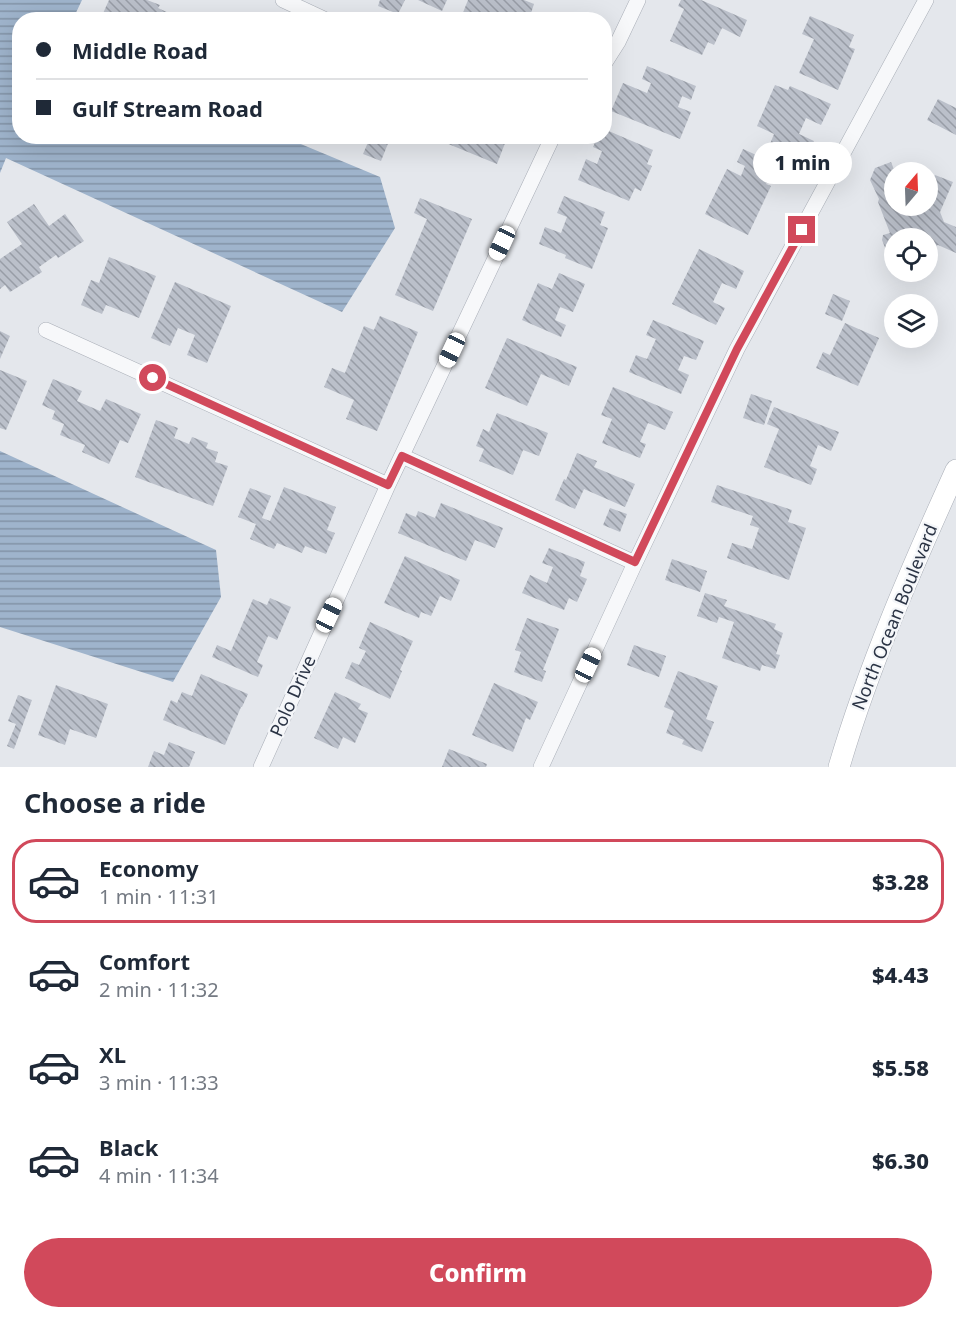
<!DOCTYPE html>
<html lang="en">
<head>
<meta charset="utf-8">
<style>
	:root { --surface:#fff; --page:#f6f6f7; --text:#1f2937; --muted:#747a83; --line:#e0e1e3; --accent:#d1495b }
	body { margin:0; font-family:"Noto Sans",sans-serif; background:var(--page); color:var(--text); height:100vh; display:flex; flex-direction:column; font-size:22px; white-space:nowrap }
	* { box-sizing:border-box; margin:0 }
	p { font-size:20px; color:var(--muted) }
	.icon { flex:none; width:33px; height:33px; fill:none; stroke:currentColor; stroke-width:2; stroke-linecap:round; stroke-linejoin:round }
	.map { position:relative; height:767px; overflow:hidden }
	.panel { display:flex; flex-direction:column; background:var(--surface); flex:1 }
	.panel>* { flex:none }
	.banner { position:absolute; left:12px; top:12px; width:600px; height:132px; border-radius:24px; box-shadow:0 6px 24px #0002; display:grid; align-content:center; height:132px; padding:0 24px; background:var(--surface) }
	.needle { width:39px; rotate:19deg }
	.fabs { position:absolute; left:884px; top:162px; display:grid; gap:12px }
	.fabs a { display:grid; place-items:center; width:54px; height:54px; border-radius:50%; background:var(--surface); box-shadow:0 6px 24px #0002; font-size:30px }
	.end { position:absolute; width:27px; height:27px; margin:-14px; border:8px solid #d1495b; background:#fff; box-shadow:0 0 0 3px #fff }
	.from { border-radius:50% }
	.bubble { position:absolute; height:42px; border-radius:21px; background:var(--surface); box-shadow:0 6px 24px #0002; font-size:20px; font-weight:800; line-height:42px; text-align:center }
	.car { position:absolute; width:18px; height:36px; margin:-18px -9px; border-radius:8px; box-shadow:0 0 4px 2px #0007; background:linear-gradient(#fff 24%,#345 0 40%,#fff 0 76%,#345 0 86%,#fff 0) }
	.banner b { display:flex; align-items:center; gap:21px; height:57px; font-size:22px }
	.banner b+b { border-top:2px solid var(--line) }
	.banner i { width:15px; height:15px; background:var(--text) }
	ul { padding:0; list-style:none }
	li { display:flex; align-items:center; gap:18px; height:84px; margin:0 12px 9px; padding:0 12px; border:3px solid transparent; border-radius:24px }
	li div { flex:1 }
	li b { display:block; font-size:22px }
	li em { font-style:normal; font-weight:800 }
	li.on { border-color:var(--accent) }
	li>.icon { width:54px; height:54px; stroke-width:1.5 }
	h2 { padding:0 24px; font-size:27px; line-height:72px }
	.cta { display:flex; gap:12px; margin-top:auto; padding:12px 24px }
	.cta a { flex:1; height:69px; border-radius:36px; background:var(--accent); color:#fff; font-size:24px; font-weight:800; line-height:69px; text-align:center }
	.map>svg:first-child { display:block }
	.water { fill:url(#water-rules) }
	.building { fill:url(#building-back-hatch) }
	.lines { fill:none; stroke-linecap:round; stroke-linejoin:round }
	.minor-casing { stroke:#a9aeb7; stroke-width:16 }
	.secondary-casing { stroke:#a9aeb7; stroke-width:22 }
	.minor { stroke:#f7f8fa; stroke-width:15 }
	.secondary { stroke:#fff; stroke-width:21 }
	.route { stroke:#d1495b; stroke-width:8 }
	.labels { text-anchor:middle; stroke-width:4.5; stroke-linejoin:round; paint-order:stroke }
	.street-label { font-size:18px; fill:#2b3445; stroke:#f4f6f9 }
</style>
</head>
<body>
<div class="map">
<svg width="956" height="767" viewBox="0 0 956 767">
	<defs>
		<pattern id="water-rules" width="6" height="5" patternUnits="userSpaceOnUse" patternTransform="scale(1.5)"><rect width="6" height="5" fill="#9fb4cc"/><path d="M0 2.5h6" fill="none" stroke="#8293a7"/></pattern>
		<pattern id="building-back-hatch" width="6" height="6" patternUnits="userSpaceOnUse" patternTransform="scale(1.5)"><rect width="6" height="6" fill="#bbc0ca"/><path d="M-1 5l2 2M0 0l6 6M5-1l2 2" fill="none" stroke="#989da6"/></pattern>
	</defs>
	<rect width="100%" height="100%" fill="#e4e7ec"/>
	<path class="water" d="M0,0H82L73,19L20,20V136L284,137L380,177L395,228L342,312L6,158L0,173Z
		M0,451L216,550L221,597L173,682L0,627Z"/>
	<path class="building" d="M109,0H147L160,5L158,8L184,20H100Z
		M380,0H405L398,14L378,6Z
		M418,0H447L442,11Z
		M468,0H524L534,4L531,13L547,20H460Z
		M681,0H701L747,20L740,37L722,28L714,45L708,42L702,55L670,41L684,9L678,6Z
		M810,16L854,35L849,47L855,49L838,90L799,73L814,39L802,34Z
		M647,66L696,86L691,100L682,96L678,107L691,112L680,139L611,111L623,83L647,93L651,83L642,79Z
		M775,85L788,90L790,86L831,104L821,125L806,118L799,134L814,141L806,160L770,144L774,134L757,126Z
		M938,99L956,108V135L927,120Z
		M604,129L653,150L647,164L652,166L641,191L635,188L629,201L578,180L586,159L597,164L602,151L593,147L598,136H604Z
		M359,136H391L381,161L363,154L369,140Z
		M429,136H504L507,138L497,164Z
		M743,149L776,164L766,184L771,186L748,235L705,214L727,169L741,176L745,166L737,162Z
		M891,162L895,172L894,187L892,190H894V206H927V193L935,175L953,182L940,212L944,222L956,227V253L938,245L927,250V238H894V253L888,255L882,240L883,235L890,233L878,202L879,199L870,180L875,168Z
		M564,196L605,212L600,225L608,228L592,269L565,258L566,255L539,244L545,227L561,233L567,217L557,213Z
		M420,198L472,219L433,311L395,295L427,219L414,213Z
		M34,204L49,226L65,214L84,241L58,258L56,255L39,267L42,272L10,292L5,285L0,289V259L22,244L7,222Z
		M699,249L744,271L736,289L722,283L713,302L725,308L716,325L672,304Z
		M109,257L156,276L139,318L106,305L102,314L81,305L91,280L99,283Z
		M559,273L585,284L573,312L560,307L555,320L566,325L561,337L522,320L538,283L552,289Z
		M175,282L231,306L207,363L187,355L195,335L178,328L170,346L151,338Z
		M833,294L850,301L842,321L825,314Z
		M380,316L418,332L377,431L346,419L354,400L324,387L332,368L345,373L364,326L374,330Z
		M653,320L704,341L696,360L684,356L678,370L689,375L681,394L629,372L636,355L647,359L656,339L646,335Z
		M845,323L879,338L858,386L816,368L823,352L830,355Z
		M0,331L10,336L0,359Z
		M507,338L577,367L569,386L541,374L527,406L485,388Z
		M0,370L27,381L6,430L0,428Z
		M53,379L82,391L77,401L100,411L106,399L141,414L128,443L120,440L109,464L82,452L85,445L60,435L64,424L52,419L55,411L42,405Z
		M613,387L673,412L665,430L648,423L640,442L646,444L640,458L602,443L612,419L601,415Z
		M751,394L772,401L764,425L743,418Z
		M774,407L839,432L831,451L818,445L810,466L817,469L811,485L764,467L779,429L767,424Z
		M497,413L548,433L539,456L523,450L513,475L479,461L484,449L476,446L483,429L489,432Z
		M156,420L178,428L174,438L189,444L192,437L208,443L206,448L218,452L215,462L228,466L213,506L135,477Z
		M577,453L597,461L594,467L635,484L625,507L584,489L575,509L555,500L564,479L566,480Z
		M717,485L792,510L788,522L806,528L789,580L727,558L732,543L752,549L759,528L750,525L753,516L711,502Z
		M284,487L336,507L327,530L335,533L326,554L305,546L302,553L277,543L274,549L250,539L256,524L238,517L250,488L271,496L262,518L270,521Z
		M441,503L503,528L495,548L475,540L466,561L398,533L406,513L416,517L418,511L435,518Z
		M610,508L627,514L620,532L603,525Z
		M549,548L585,562L580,576L587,579L577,602L569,598L564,610L522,593L530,575L547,583L553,567L542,563Z
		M405,556L460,580L451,601L440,596L431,616L421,612L419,618L384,603Z
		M672,559L707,571L700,592L665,580Z
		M705,593L727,600L724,606L776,624L774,629L783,633L776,654L780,655L775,669L762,665L760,671L722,658L734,622L719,617L717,623L697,616Z
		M270,598L291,607L277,640L268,636L257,662L263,665L258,677L212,657L217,645L231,651L253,599L267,605Z
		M527,618L559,629L543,670L546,671L542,682L514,672L521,652L515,650Z
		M370,622L413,641L400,670L402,671L390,699L345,678L352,662L359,665L366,651L359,648Z
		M634,645L666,656L659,677L627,665Z
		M678,671L718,686L706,719L714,722L702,752L682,744L684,740L666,733L674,711L664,707Z
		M201,674L248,694L242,707H241L225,745L163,720L171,700L177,703L182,692L192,696Z
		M494,683L538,702L530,720L526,718L513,752L472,735Z
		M56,685L108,704L96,738L70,729L65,745L38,735Z
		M335,692L361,704L358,709L368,713L355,743L343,737L338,749L314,738Z
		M18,695L32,700L14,749L7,746L16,724L8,721Z
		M169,742L195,752L189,767H148L154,751L164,755Z
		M449,749L487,764L486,767H442Z"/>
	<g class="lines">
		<g class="minor-casing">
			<path id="minor" d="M283,0L326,20
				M604,64L618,42L638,0
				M46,330L388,485
				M402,456L635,563
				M261,767L388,485L553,136
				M541,767L635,563L737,349L926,0"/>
		</g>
		<g class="secondary-casing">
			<path id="secondary" d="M839,767C869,665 912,567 956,470"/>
		</g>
		<use href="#minor" class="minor"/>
		<use href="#secondary" class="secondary"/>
	</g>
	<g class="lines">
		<path class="route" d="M153,378L388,485L402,456L635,562L737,349L802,230"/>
	</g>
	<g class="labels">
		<g class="street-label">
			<text transform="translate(895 617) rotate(-68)" y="6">North Ocean Boulevard</text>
			<text transform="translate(293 696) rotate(-66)" y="6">Polo Drive</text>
		</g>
	</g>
</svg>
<div class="fabs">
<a><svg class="needle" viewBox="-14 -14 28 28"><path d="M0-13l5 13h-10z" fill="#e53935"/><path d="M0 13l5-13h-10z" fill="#747a83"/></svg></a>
<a><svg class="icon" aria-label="locate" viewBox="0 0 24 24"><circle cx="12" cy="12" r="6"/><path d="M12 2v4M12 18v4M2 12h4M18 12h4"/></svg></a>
<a><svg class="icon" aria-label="layers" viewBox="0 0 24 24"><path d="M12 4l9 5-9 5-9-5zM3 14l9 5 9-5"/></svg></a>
</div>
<i class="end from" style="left:153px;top:378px"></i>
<i class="end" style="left:802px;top:230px"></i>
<div class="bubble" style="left:753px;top:142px;width:99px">1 min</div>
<i class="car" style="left:502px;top:243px;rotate:205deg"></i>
<i class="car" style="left:452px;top:350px;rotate:205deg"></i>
<i class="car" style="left:329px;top:615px;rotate:25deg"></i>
<i class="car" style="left:588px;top:665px;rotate:25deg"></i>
<div class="banner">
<b><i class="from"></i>Middle Road</b>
<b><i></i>Gulf Stream Road</b>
</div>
</div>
<section class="panel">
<h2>Choose a ride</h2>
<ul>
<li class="on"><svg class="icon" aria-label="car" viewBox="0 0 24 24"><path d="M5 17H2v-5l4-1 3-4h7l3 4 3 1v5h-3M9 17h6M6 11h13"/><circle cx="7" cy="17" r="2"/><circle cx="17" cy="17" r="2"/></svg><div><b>Economy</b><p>1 min · 11:31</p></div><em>$3.28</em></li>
<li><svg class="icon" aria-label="car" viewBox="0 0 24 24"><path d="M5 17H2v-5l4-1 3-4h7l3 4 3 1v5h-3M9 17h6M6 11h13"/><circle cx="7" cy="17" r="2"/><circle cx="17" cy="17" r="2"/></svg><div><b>Comfort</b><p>2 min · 11:32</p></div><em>$4.43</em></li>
<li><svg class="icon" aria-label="car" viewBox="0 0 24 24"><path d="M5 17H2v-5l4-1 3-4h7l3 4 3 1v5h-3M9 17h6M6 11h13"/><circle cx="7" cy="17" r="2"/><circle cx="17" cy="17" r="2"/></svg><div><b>XL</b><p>3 min · 11:33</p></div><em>$5.58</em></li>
<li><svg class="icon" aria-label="car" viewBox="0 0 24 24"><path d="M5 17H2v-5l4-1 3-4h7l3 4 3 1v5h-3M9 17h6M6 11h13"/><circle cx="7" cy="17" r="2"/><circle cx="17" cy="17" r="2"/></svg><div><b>Black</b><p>4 min · 11:34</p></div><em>$6.30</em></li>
</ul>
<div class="cta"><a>Confirm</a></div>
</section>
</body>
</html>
